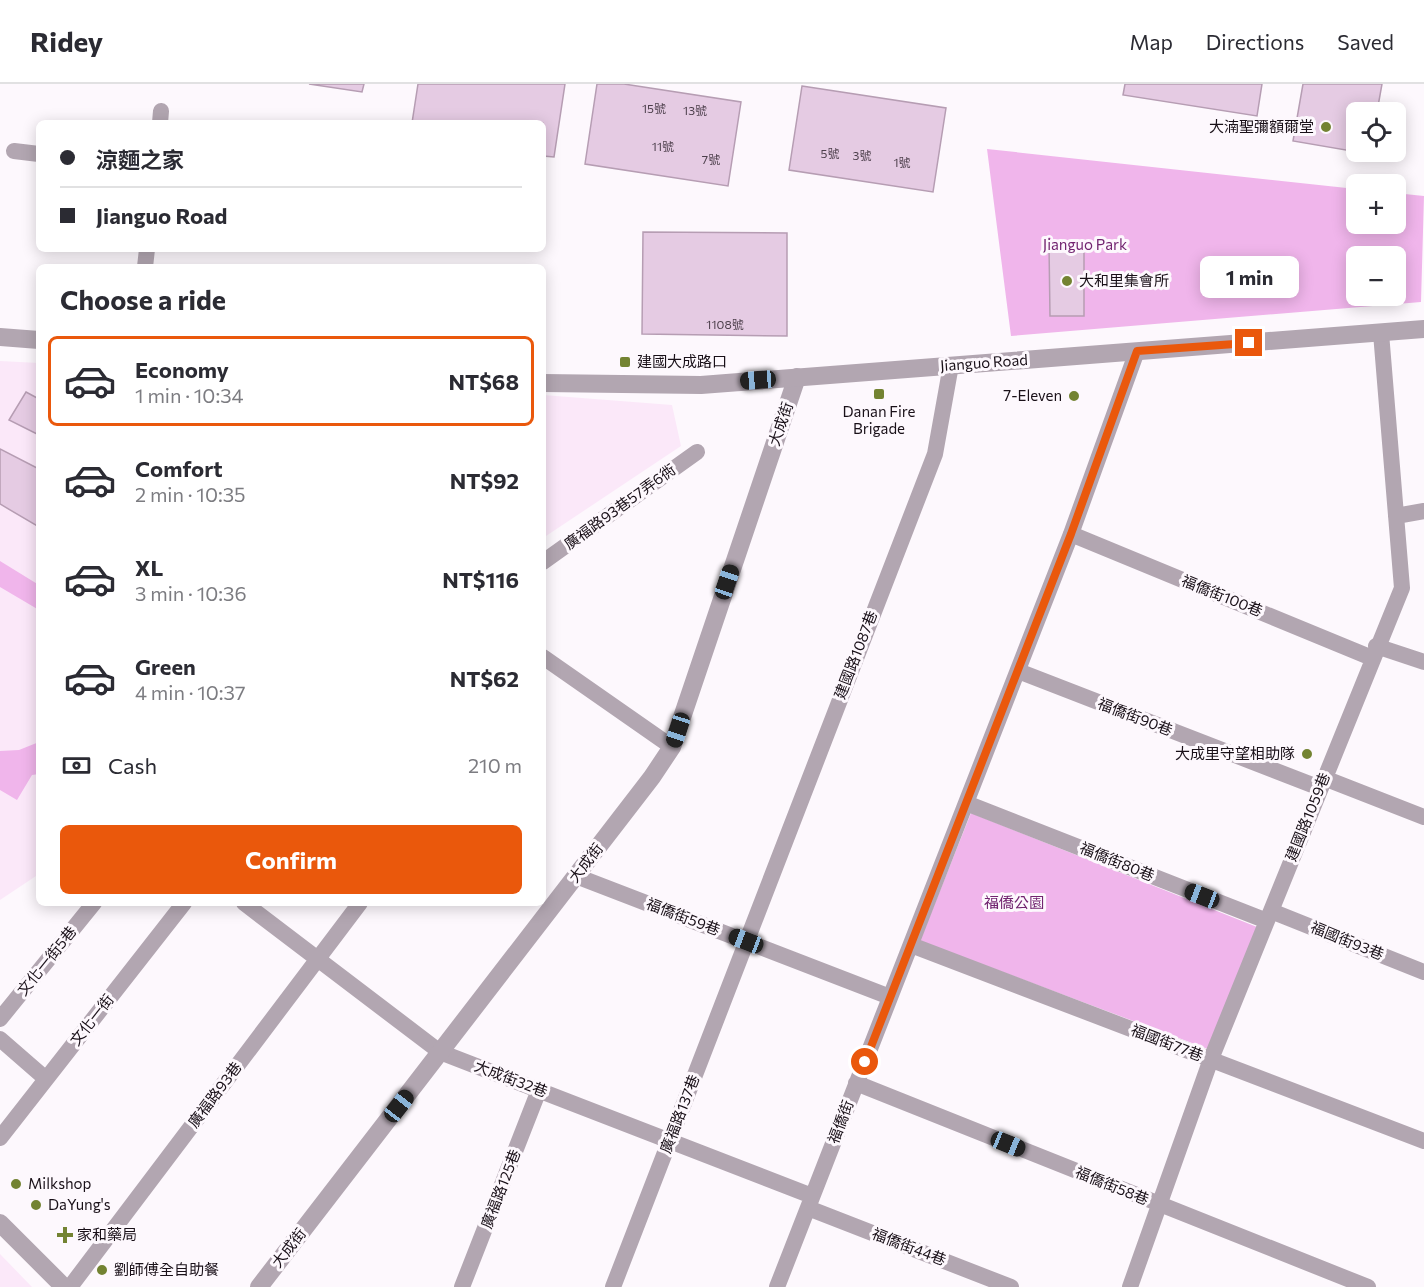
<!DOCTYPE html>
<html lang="en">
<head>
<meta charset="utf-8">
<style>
	:root { --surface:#fff; --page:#f7f7f7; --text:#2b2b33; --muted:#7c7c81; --line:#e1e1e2; --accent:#ea580c }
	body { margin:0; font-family:Commissioner,"Noto Sans TC",sans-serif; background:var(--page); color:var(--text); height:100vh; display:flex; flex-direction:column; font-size:22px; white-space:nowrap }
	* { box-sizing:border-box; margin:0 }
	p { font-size:20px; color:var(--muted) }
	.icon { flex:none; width:33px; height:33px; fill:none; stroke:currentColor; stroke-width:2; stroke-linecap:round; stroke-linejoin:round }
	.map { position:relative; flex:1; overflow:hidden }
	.sheet { position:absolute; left:36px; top:180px; width:510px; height:642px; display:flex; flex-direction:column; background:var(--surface); border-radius:9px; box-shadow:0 3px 15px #0003 }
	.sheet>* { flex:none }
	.guide { position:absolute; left:36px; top:36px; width:510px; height:132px; border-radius:9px; box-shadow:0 3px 15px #0003; display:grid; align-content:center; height:132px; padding:0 24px; background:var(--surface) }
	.controls { position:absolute; left:1346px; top:18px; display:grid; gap:12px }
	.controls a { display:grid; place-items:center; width:60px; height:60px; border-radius:9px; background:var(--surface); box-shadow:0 3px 15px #0003; font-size:30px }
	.end { position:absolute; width:27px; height:27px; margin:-14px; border:8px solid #ea580c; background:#fff; box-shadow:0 0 0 3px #fff }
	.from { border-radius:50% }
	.bubble { position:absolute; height:42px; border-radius:9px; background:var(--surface); box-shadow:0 3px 15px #0003; font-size:20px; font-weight:700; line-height:42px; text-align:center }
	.car { position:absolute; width:18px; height:36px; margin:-18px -9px; border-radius:8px; box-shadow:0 0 4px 2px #0007; background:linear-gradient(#222 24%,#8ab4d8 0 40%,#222 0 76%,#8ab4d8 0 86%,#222 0) }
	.guide b { display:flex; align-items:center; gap:21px; height:57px; font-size:22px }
	.guide b+b { border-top:2px solid var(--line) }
	.guide i { width:15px; height:15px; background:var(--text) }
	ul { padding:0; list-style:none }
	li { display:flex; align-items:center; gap:18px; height:90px; margin:0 12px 9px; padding:0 12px; border:3px solid transparent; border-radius:9px }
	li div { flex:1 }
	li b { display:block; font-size:22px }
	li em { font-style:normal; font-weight:700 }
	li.on { border-color:var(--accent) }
	li>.icon { width:54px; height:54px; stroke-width:1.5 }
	h2 { padding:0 24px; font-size:27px; line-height:72px }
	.pay { display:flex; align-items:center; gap:15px; height:66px; padding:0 24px; font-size:22px }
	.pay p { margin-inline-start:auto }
	.button { display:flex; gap:12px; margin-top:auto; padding:12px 24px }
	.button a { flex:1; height:69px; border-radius:9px; background:var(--accent); color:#fff; font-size:24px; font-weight:700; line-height:69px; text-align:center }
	header { display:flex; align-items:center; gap:36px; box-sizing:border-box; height:84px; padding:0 30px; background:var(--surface); border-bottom:2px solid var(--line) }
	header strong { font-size:28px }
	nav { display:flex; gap:33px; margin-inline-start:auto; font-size:21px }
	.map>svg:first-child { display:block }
	.built { fill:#fbe8f9 }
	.green { fill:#f0b5eb; fill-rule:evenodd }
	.building { fill:#e5cbe3; stroke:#b69db3; stroke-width:1.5 }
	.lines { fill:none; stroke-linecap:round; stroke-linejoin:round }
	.service { stroke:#b2a6b1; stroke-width:16 }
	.minor { stroke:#b2a6b1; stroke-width:18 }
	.tertiary { stroke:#b2a6b1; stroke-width:18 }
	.route { stroke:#ea580c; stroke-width:8 }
	.poi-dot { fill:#738332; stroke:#fdf8fd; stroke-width:2 }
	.labels { text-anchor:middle; stroke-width:6; stroke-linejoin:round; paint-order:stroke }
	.number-label { font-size:12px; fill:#4c3f4b }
	.poi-label { font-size:15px; fill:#191018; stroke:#fdf8fd; text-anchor:start }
	.park-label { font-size:15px; fill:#722470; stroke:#fdf8fd }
	.street-label { font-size:15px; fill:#191018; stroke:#fdf8fd }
</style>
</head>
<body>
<header>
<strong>Ridey</strong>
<nav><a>Map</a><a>Directions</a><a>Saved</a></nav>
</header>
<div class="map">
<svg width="1424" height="1203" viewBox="0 0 1424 1203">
	<rect width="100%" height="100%" fill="#fdf8fd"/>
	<path class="built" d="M0,277L39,279V790L0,816Z
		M543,311L672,321L681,362L543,454Z
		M0,1170L32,1203H0Z"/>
	<path class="green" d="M987,65L1356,105V140H1395V109L1424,112L1421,218L1011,252ZM1356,172H1395V212H1356Z
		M0,477L39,501V526L0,503Z
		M39,658V690L32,691L17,716L0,706V667L19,666Z
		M971,729L1257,843L1208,965L920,857Z"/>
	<path class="building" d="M309,0H364L362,8Z
		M418,0H565L554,73L543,72V39H412Z
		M597,0H624L741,18L728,102L585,80Z
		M1125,0H1262L1257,32L1123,11Z
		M1303,0H1382L1377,28H1356V68H1370L1369,70L1293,57Z
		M802,2L946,24L933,108L789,86Z
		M643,148L787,149V252L642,250Z
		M1049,161H1084V232H1050Z
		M26,308L39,315V351L9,336Z
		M0,365L39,385V443L0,420Z"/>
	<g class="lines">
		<path class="service" d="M160,39L161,27
			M14,67L39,70
			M145,183L147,165
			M1396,432L1424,427
			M1071,450L1372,574
			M543,478L697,368
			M1376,562L1424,578
			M543,573L672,663
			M1018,587L1320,704
			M1324,694L1424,733
			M966,719L1267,837
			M576,792L890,913
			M244,819L440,968L812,1112
			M1271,827L1424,888
			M911,861L1424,1057
			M0,935L94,819
			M0,955L46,995
			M856,999L1368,1203
			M0,1054L184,819
			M808,1124L1011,1203
			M70,1203L360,819
			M462,1203L539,1006
			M613,1203L935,370L951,281
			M777,1203L1071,450L1137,267
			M1130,1203L1211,975L1402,504L1381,249"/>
		<path class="minor" d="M259,1203L652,693L672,663L797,293"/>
		<path class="tertiary" d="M0,253L39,256
			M543,299L701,301L1424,245
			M0,1139L64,1203"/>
	</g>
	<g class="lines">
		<path class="route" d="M865,978L1071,450L1137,267L1249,259"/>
	</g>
	<g class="poi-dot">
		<circle cx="1326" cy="43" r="6"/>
		<circle cx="1067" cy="197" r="6"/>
		<rect x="619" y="272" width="12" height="12" rx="3"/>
		<rect x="873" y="304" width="12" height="12" rx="3"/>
		<circle cx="1074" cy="312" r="6"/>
		<circle cx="1307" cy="670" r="6"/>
		<circle cx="16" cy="1100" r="6"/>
		<circle cx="36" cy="1121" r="6"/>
		<path d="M62 1142h6v6h6v6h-6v6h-6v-6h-6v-6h6z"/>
		<circle cx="102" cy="1186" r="6"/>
	</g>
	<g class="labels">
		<g class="number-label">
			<text x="654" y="29">15號</text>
			<text x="695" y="31">13號</text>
			<text x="663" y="67">11號</text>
			<text x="830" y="74">5號</text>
			<text x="862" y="76">3號</text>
			<text x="711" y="80">7號</text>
			<text x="902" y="83">1號</text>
			<text x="725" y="245">1108號</text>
		</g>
		<g class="poi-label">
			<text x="1314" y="48" text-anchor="end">大湳聖彌額爾堂</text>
			<text x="1079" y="202">大和里集會所</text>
			<text x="637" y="283">建國大成路口</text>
			<text x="1062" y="317" text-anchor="end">7-Eleven</text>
			<text x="879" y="333" text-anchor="middle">Danan Fire<tspan x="879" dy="17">Brigade</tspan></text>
			<text x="1295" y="675" text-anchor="end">大成里守望相助隊</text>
			<text x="28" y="1105">Milkshop</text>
			<text x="48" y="1126">DaYung's</text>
			<text x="77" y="1156">家和藥局</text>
			<text x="114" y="1191">劉師傅全自助餐</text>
		</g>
		<g class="park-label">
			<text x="1085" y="166">Jianguo Park</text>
			<text x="1014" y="824">福僑公園</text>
		</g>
		<g class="street-label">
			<text transform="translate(984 279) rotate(-4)" y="5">Jianguo Road</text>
			<text transform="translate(781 340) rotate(-71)" y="5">大成街</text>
			<text transform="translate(620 423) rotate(-36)" y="5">廣福路93巷57弄6衖</text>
			<text transform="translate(1222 512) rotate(22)" y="5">福僑街100巷</text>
			<text transform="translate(856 571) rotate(-69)" y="5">建國路1087巷</text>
			<text transform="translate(1135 633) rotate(21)" y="5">福僑街90巷</text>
			<text transform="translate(1308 733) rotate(-68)" y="5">建國路1059巷</text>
			<text transform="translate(1117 778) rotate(22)" y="5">福僑街80巷</text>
			<text transform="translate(586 779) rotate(-52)" y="5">大成街</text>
			<text transform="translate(683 833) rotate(21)" y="5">福僑街59巷</text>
			<text transform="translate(1347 857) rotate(22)" y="5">福國街93巷</text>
			<text transform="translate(47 877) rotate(-51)" y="5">文化一街5巷</text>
			<text transform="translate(92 936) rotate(-52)" y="5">文化一街</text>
			<text transform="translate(1167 959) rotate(21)" y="5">福國街77巷</text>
			<text transform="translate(511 995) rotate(21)" y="5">大成街32巷</text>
			<text transform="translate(215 1011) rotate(-53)" y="5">廣福路93巷</text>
			<text transform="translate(680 1030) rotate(-69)" y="5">廣福路137巷</text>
			<text transform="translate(841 1038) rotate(-69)" y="5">福僑街</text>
			<text transform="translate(1112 1102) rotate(22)" y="5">福僑街58巷</text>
			<text transform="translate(501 1105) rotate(-69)" y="5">廣福路125巷</text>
			<text transform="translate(909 1163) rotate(21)" y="5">福僑街44巷</text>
			<text transform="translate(289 1164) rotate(-52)" y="5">大成街</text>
		</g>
	</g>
</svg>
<div class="controls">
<a><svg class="icon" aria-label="locate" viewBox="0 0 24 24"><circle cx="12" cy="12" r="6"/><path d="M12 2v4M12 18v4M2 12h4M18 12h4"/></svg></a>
<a>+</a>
<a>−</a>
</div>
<i class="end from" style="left:865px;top:978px"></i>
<i class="end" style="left:1249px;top:259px"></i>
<div class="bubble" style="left:1200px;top:172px;width:99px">1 min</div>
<i class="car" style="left:758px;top:296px;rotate:266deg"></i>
<i class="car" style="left:727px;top:498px;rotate:19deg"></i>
<i class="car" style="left:678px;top:646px;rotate:198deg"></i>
<i class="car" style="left:1202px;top:812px;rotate:291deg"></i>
<i class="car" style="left:746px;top:857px;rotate:291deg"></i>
<i class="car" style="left:399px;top:1022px;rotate:38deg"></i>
<i class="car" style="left:1008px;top:1060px;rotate:112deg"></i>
<div class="guide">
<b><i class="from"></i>涼麵之家</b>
<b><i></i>Jianguo Road</b>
</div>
<section class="sheet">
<h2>Choose a ride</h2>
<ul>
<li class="on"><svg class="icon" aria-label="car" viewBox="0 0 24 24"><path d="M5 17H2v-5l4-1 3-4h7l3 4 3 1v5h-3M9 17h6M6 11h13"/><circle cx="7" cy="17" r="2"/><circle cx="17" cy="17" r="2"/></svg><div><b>Economy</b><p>1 min · 10:34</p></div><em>NT$68</em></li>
<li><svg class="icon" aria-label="car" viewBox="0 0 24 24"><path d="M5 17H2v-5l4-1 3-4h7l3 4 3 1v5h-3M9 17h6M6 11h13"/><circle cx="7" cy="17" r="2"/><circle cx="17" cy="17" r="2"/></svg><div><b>Comfort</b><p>2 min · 10:35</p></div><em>NT$92</em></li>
<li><svg class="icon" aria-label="car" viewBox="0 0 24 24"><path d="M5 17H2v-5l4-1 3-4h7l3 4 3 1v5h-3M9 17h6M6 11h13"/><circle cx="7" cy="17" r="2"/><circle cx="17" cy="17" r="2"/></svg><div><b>XL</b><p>3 min · 10:36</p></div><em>NT$116</em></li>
<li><svg class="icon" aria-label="car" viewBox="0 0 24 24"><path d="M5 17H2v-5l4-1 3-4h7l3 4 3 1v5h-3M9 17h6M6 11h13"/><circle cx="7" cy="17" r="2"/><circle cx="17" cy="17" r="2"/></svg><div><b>Green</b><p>4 min · 10:37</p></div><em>NT$62</em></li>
</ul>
<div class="pay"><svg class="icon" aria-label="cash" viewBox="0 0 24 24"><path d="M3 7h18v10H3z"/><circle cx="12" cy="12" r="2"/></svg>Cash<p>210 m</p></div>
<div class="button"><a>Confirm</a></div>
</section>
</div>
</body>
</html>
